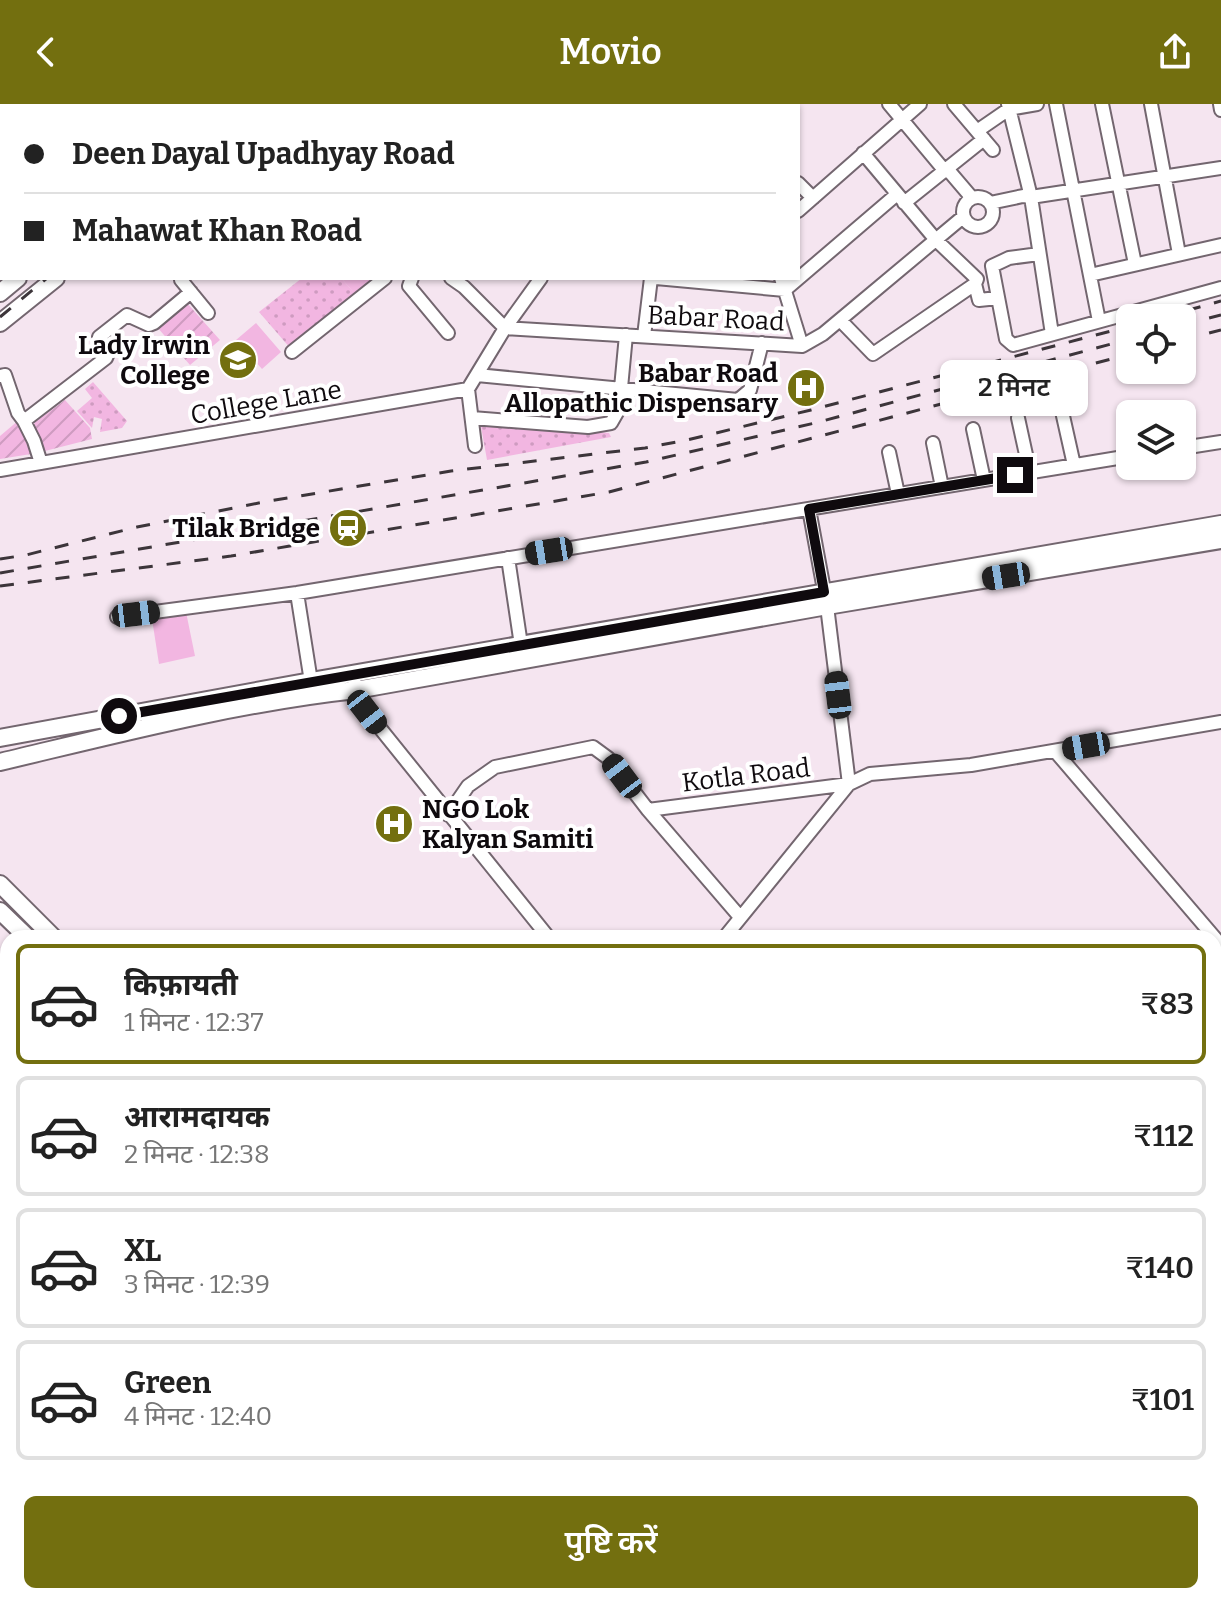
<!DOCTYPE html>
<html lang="hi">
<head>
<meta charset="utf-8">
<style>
	:root { --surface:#fff; --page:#f2f2f2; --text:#222; --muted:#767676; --line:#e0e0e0; --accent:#736f0f }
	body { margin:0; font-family:Bitter,"Noto Sans Devanagari",serif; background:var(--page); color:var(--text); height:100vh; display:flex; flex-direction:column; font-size:30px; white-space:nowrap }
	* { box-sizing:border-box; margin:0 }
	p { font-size:26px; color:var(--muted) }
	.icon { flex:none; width:44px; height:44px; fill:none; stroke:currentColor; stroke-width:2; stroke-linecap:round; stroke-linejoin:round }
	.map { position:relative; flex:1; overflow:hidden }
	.sheet { position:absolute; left:0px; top:826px; width:1222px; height:674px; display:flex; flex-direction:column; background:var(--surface); border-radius:24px 24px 0 0; box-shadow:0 2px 6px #0004 }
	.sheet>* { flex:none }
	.top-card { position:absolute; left:0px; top:0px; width:800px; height:176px; box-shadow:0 2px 6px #0004; display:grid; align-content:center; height:176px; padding:0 24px; background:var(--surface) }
	.tools { position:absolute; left:1116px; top:200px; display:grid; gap:16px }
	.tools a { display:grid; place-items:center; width:80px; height:80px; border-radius:12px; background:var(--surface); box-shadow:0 2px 6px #0004; font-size:40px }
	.end { position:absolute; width:36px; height:36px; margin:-18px; border:10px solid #0f0a0e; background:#fff; box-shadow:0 0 0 4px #fff }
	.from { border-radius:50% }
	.bubble { position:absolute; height:56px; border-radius:12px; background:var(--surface); box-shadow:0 2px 6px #0004; font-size:26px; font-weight:600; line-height:56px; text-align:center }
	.car { position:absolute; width:24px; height:48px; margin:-24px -12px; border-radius:10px; box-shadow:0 0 6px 2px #0007; background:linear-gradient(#222 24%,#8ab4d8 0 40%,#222 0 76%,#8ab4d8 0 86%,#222 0) }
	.top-card b { display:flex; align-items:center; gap:28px; height:76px; font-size:30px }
	.top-card b+b { border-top:2px solid var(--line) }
	.top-card i { width:20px; height:20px; background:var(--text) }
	ul { padding:14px 0 0; list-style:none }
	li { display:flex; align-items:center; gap:24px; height:120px; margin:0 16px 12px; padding:0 8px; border:4px solid var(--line); border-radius:12px }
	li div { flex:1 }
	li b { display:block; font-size:30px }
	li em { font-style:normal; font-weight:600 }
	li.selected { border-color:var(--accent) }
	li>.icon { width:72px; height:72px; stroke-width:1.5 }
	.cta { display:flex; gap:16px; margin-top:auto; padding:16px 24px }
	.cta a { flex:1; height:92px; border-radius:12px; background:var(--accent); color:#fff; font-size:32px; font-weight:600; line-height:92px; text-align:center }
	header { display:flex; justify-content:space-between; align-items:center; height:104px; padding:0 24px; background:var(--accent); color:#fff; font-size:36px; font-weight:600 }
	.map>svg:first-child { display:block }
	.grass { fill:#f2b6e1 }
	.cemetery { fill:url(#cemetery-stones) }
	.park { fill:url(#park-dots) }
	.garden { fill:url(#garden-furrows) }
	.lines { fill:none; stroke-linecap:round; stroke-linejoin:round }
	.minor-casing { stroke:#73666f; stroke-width:16 }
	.major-casing { stroke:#73666f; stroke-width:20 }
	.minor { stroke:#fff; stroke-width:12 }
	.major { stroke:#fff; stroke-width:16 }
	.rail { stroke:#3c353a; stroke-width:3; stroke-dasharray:14 14; stroke-linecap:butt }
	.route { stroke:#0f0a0e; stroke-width:10 }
	.labels { text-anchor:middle; stroke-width:8; stroke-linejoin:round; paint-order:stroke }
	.street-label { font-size:26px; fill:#0f0a0e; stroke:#fff }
	.poi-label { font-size:26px; font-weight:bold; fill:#0f0a0e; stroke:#fff; text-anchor:end }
</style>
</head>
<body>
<header><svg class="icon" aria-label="back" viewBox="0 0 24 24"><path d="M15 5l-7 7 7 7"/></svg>Movio<svg class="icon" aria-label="share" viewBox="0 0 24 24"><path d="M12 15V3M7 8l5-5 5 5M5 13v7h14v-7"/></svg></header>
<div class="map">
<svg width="1221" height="1499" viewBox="0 0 1221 1499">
	<defs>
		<pattern id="cemetery-stones" width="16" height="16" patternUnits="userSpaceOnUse" patternTransform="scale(2)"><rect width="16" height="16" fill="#f2b6e1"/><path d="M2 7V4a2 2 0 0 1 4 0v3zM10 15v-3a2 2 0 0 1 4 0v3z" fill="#ce9bc0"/></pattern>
		<pattern id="park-dots" width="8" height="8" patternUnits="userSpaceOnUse" patternTransform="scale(2)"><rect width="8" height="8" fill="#f2b6e1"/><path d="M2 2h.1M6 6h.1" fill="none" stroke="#ce9bc0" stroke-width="1.8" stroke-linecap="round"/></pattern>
		<pattern id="garden-furrows" width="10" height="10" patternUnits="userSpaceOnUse" patternTransform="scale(2)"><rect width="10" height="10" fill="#f2b6e1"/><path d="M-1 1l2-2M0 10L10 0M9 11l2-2" fill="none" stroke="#ce9bc0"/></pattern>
	</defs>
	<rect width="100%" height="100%" fill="#f5e5f0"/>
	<path class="grass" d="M341,174H375L355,190Z
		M256,219L281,248L262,265L236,236Z
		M186,508L195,552L159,560L152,515Z"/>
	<path class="cemetery" d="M8,1068V1492H270L254,1499H0V1077Z"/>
	<path class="park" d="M302,174H341L357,192L291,245L259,208Z
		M93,278L127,317L122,324L100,328L102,315L94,313L92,324L77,307L92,294L85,285Z
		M480,317L609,329L611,333L487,356Z"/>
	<path class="garden" d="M186,198L220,236L190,261L157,223Z
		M65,296L90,324L92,335L41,348L34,319Z
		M19,316L31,338V350L0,355V332Z"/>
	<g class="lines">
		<g class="minor-casing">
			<path id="minor" d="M325,0L327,2
				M448,0L450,2
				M889,0L944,66L949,67L972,94
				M954,0L993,46
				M1008,0L1031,93L1052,230
				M1056,0L1099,217
				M1102,0L1135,160
				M1151,0L1179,150
				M1220,0L1221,6
				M598,2V0
				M977,27L1009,5L1037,0
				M863,49L936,136L977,175
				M798,79L813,94
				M963 108a15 15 0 1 1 30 0a15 15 0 1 1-30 0Z
				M904,99L984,35
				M990,99L1023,92L1031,93L1221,64
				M798,107L920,0
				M1039,150L1009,154L992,162L1006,235L1013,241L1221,184
				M1090,171L1221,141
				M412,174L409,182L448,229
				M451,174L464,183L505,224
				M656,174L785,186L896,91
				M781,174L802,242
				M977,175L975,180L979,196L998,194
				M181,176L208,209
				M840,216L873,250L975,180
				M505,224L802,242L823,230L963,113
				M644,232L651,174
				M292,248L385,174
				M477,271L738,296L750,286L762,239
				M0,272L5,271L18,309L24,317
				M468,285L475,342
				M1059,294L1074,361
				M472,314L588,323L611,319L619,305L626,231
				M1018,314L1030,369
				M973,325L984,376
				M933,339L942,383
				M1182,344L1221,338
				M889,348L898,390
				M41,359L34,337L24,317L106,254L109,247L99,233L127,211L149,221L154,219L191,188
				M0,366L468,285L505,224L541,174
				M508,454L521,541
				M297,489L312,584
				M117,513L297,489L1130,352
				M353,570L356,586L367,608L549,834
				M1055,647L1221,841
				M648,706L849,680L870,670L971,661L1221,618
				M448,711L468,682L495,663L593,643L608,654L648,706L740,813
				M724,834L849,680L827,502L809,405
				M1214,996L1221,991
				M1214,1114L1221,1122
				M1214,1253L1221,1246
				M239,1499L244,1492
				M978,1499L985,1492"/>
		</g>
		<g class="major-casing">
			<path id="major" d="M228,2L230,0
				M265,2L267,0
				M0,189L18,174
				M0,219L56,174
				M0,634L311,577L1221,420
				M0,658C118,630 236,599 356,586L827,502L1221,436
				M0,780L54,834
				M0,807L28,834
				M689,1492L694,1499
				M739,1492L745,1499"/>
		</g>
		<use href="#minor" class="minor"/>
		<use href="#major" class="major"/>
		<path class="rail" d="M0,213L47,174
			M1160,214L1221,197
			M1182,221L1221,211
			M1182,236L1221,226
			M0,455L26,451L137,423L269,397L451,367L645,344L687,336L811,306L1130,222
			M0,469L646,358L815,319L1130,235
			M0,482L231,452L609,388L1130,250"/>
	</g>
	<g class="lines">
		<path class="route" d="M119,612L824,488L809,405L1015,371"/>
	</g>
	<defs>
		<g id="university-disc" transform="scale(2)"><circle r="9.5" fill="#736f0f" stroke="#fff"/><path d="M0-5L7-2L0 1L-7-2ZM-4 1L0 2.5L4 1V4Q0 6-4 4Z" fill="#fff"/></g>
		<g id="hospital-disc" transform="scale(2)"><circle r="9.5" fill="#736f0f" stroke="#fff"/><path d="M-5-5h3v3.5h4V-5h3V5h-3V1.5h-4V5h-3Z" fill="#fff"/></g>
		<g id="station-disc" transform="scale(2)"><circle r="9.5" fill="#736f0f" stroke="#fff"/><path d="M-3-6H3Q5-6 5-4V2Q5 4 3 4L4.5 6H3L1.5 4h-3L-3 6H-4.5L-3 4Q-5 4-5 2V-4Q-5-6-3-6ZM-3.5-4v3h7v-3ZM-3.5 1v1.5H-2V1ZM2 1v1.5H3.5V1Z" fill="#fff"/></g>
	</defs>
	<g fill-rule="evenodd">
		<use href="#university-disc" x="238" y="256"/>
		<use href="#hospital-disc" x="806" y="284"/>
		<use href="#station-disc" x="348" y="424"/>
		<use href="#hospital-disc" x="394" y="720"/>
	</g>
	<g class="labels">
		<g class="street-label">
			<text transform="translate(716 214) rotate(3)" y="9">Babar Road</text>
			<text transform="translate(266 298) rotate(-10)" y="9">College Lane</text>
			<text transform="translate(746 671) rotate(-7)" y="9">Kotla Road</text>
		</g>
		<g class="poi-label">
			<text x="210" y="250">Lady Irwin<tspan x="210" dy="30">College</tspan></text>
			<text x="778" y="278">Babar Road<tspan x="778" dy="30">Allopathic Dispensary</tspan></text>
			<text x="320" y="433">Tilak Bridge</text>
			<text x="422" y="714" text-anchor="start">NGO Lok<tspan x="422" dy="30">Kalyan Samiti</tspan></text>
		</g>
	</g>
</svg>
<div class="tools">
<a><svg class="icon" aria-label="locate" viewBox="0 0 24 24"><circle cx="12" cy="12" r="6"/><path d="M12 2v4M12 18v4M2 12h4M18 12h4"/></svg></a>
<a><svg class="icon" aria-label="layers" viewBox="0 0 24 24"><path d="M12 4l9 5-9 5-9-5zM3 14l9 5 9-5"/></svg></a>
</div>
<i class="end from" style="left:119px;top:612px"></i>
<i class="end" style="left:1015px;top:371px"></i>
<div class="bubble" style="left:940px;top:256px;width:148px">2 मिनट</div>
<i class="car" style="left:549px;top:447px;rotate:261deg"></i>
<i class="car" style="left:1006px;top:472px;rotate:261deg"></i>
<i class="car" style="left:136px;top:510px;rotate:83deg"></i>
<i class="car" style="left:838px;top:591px;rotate:353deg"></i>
<i class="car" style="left:367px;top:608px;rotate:142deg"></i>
<i class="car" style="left:1086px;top:642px;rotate:260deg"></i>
<i class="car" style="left:622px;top:672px;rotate:323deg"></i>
<div class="top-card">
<b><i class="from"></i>Deen Dayal Upadhyay Road</b>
<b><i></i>Mahawat Khan Road</b>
</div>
<section class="sheet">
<ul>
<li class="selected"><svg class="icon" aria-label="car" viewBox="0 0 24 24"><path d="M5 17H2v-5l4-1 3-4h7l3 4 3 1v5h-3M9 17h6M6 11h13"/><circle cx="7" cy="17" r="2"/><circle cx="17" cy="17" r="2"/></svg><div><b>किफ़ायती</b><p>1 मिनट · 12:37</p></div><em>₹83</em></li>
<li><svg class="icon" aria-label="car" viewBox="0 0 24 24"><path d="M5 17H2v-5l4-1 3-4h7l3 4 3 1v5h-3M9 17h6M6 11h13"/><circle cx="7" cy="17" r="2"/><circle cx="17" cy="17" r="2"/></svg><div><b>आरामदायक</b><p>2 मिनट · 12:38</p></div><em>₹112</em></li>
<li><svg class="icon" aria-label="car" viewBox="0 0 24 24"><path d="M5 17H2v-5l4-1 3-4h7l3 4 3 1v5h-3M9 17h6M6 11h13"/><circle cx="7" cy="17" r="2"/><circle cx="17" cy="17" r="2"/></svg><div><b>XL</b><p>3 मिनट · 12:39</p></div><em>₹140</em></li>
<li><svg class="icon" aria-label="car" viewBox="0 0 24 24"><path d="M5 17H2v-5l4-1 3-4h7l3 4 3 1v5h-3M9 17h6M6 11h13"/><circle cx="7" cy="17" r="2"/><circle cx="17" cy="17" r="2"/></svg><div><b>Green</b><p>4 मिनट · 12:40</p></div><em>₹101</em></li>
</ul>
<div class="cta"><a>पुष्टि करें</a></div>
</section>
</div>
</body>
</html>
